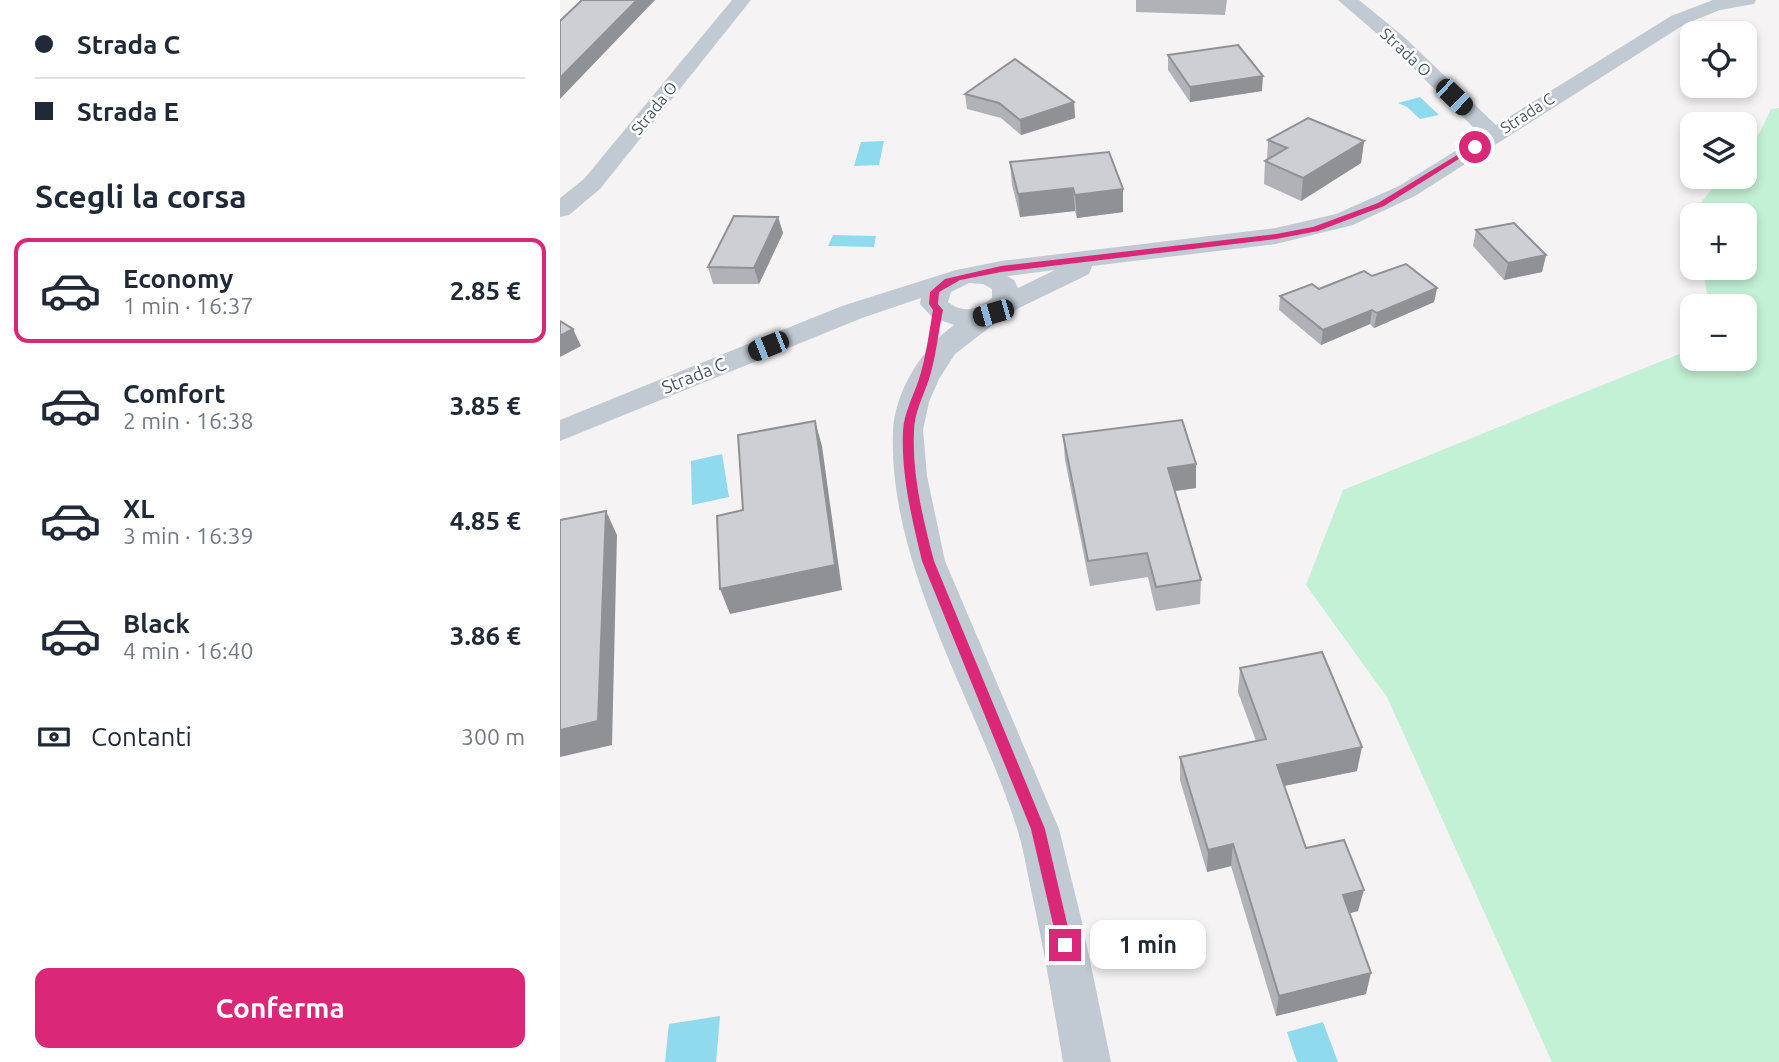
<!DOCTYPE html>
<html lang="it">
<head>
<meta charset="utf-8">
<style>
	:root { --surface:#fff; --page:#f2f2f3; --text:#1f2937; --muted:#747a83; --line:#e0e1e3; --accent:#db2777 }
	body { margin:0; font-family:Ubuntu,sans-serif; background:var(--page); color:var(--text); height:100vh; display:flex; flex-direction:column; font-size:26px; white-space:nowrap }
	* { box-sizing:border-box; margin:0 }
	p { font-size:23px; color:var(--muted) }
	.icon { flex:none; width:38px; height:38px; fill:none; stroke:currentColor; stroke-width:2; stroke-linecap:round; stroke-linejoin:round }
	.map { position:relative; flex:1; overflow:hidden }
	.side { display:flex; flex-direction:column; background:var(--surface); width:560px }
	.side>* { flex:none }
	.hud { display:grid; align-content:center; height:154px; padding:0 35px; background:var(--surface) }
	.fabs { position:absolute; left:1120px; top:21px; display:grid; gap:14px }
	.fabs a { display:grid; place-items:center; width:77px; height:77px; border-radius:14px; background:var(--surface); box-shadow:0 4px 10px #0003; font-size:35px }
	.end { position:absolute; width:32px; height:32px; margin:-16px; border:9px solid #db2777; background:#fff; box-shadow:0 0 0 4px #fff }
	.from { border-radius:50% }
	.bubble { position:absolute; height:49px; border-radius:14px; background:var(--surface); box-shadow:0 4px 10px #0003; font-size:23px; font-weight:600; line-height:49px; text-align:center }
	.car { position:absolute; width:21px; height:42px; margin:-21px -10px; border-radius:9px; box-shadow:0 0 5px 2px #0007; background:linear-gradient(#222 24%,#8ab4d8 0 40%,#222 0 76%,#8ab4d8 0 86%,#222 0) }
	.hud b { display:flex; align-items:center; gap:24px; height:66px; font-size:26px }
	.hud b+b { border-top:2px solid var(--line) }
	.hud i { width:18px; height:18px; background:var(--text) }
	ul { padding:0; list-style:none }
	li { display:flex; align-items:center; gap:21px; height:105px; margin:0 14px 10px; padding:0 21px; border:4px solid transparent; border-radius:14px }
	li div { flex:1 }
	li b { display:block; font-size:26px }
	li em { font-style:normal; font-weight:600 }
	li.on { border-color:var(--accent) }
	li>.icon { width:63px; height:63px; stroke-width:1.5 }
	h2 { padding:0 35px; font-size:32px; line-height:84px }
	.pay { display:flex; align-items:center; gap:18px; height:77px; padding:0 35px; font-size:26px }
	.pay p { margin-inline-start:auto }
	.cta { display:flex; gap:14px; margin-top:auto; padding:14px 35px }
	.cta a { flex:1; height:80px; border-radius:14px; background:var(--accent); color:#fff; font-size:28px; font-weight:600; line-height:80px; text-align:center }
	main { display:flex; flex:1; min-height:0 }
	.map>svg:first-child { display:block }
	.green { fill:#c3f1d5 }
	.water { fill:#90daee }
	.lines { fill:none; stroke-linecap:round; stroke-linejoin:round }
	.minor { fill:#c1cad2; fill-rule:evenodd }
	.wall { fill:#b0b2b7 }
	.shaded-wall { fill:#909195 }
	.building { fill:#cdcfd5; stroke:#909195; stroke-width:2 }
	.route { fill:#db2777 }
	.labels { text-anchor:middle; stroke-width:5; stroke-linejoin:round; paint-order:stroke }
	.far-street-label { font-size:16px; fill:#4a5661; stroke:#fff }
	.street-label { font-size:18px; fill:#4a5661; stroke:#fff }
</style>
</head>
<body>
<main>
<section class="side">
<div class="hud">
<b><i class="from"></i>Strada C</b>
<b><i></i>Strada E</b>
</div>
<h2>Scegli la corsa</h2>
<ul>
<li class="on"><svg class="icon" aria-label="car" viewBox="0 0 24 24"><path d="M5 17H2v-5l4-1 3-4h7l3 4 3 1v5h-3M9 17h6M6 11h13"/><circle cx="7" cy="17" r="2"/><circle cx="17" cy="17" r="2"/></svg><div><b>Economy</b><p>1 min · 16:37</p></div><em>2.85 €</em></li>
<li><svg class="icon" aria-label="car" viewBox="0 0 24 24"><path d="M5 17H2v-5l4-1 3-4h7l3 4 3 1v5h-3M9 17h6M6 11h13"/><circle cx="7" cy="17" r="2"/><circle cx="17" cy="17" r="2"/></svg><div><b>Comfort</b><p>2 min · 16:38</p></div><em>3.85 €</em></li>
<li><svg class="icon" aria-label="car" viewBox="0 0 24 24"><path d="M5 17H2v-5l4-1 3-4h7l3 4 3 1v5h-3M9 17h6M6 11h13"/><circle cx="7" cy="17" r="2"/><circle cx="17" cy="17" r="2"/></svg><div><b>XL</b><p>3 min · 16:39</p></div><em>4.85 €</em></li>
<li><svg class="icon" aria-label="car" viewBox="0 0 24 24"><path d="M5 17H2v-5l4-1 3-4h7l3 4 3 1v5h-3M9 17h6M6 11h13"/><circle cx="7" cy="17" r="2"/><circle cx="17" cy="17" r="2"/></svg><div><b>Black</b><p>4 min · 16:40</p></div><em>3.86 €</em></li>
</ul>
<div class="pay"><svg class="icon" aria-label="cash" viewBox="0 0 24 24"><path d="M3 7h18v10H3z"/><circle cx="12" cy="12" r="2"/></svg>Contanti<p>300 m</p></div>
<div class="cta"><a>Conferma</a></div>
</section>
<div class="map">
<svg width="1219" height="1062" viewBox="0 0 1219 1062">
	<rect width="100%" height="100%" fill="#f5f3f3"/>
	<path class="green" d="M1219,108V1062H992L827,697L746,585L783,490L1132,349V359H1185V306H1149L1143,268H1185V215H1134V211L1162,177H1185V150L1200,132L1211,109Z"/>
	<path class="water" d="M860,97L879,115L860,119L847,107L838,103Z
		M324,141L319,165L294,166L301,142Z
		M273,235L316,236L314,247L268,246Z
		M162,454L169,497L132,505L131,461Z
		M160,1016L156,1062H105L109,1024Z
		M763,1022L778,1062H737L727,1032Z"/>
	<g class="lines">
		<path class="minor" d="M172,0H191L40,189L9,215L0,217V198L24,179Z
			M778,0H799L843,36L936,125L1111,16L1153,0H1196L1194,4L1160,10L1125,24L855,196L793,225L716,244L532,266L529,274L447,314L395,354L379,379L369,402L363,430L367,476L385,561L499,829L522,922L551,1062H503C493,1003 483,944 470,885C466,866 463,847 457,828C417,703 328,566 333,432C334,392 363,347 394,325L372,317L360,304L361,298L302,318L0,441V420L282,306L396,270L441,261L716,228L776,214L839,186L921,135L829,44ZM495,270L458,288L454,280L447,276ZM409,283L423,284L432,289V298C418,310 403,314 388,302L391,292Z"/>
	</g>
	<path class="wall" d="M576,0H667L665,15L576,12Z
		M608,55L702,91L630,102L608,70Z
		M405,94L514,102L515,118L461,135L441,118L407,109Z
		M708,140L804,141L801,163L741,201L704,184L705,161L707,160Z
		M450,162L563,189V212L517,218L515,211L460,217L452,185Z
		M218,217L223,233L199,284H153L148,267Z
		M916,230L986,255L982,272L944,280L913,246Z
		M812,276L877,288L874,302L814,328L810,324L761,345L719,310L720,296L759,289Z
		M503,435L636,464V488L615,491L641,580L640,604L596,611L588,577L530,586L505,460Z
		M680,668L797,771L724,786L746,848L798,911L790,913L806,994L716,1016L671,866L647,872L620,780V757L696,741L678,692Z"/>
	<path class="shaded-wall" d="M77,0H95L0,99V78Z
		M703,76L702,91L630,102V87Z
		M514,102L515,118L461,135L460,120Z
		M804,141L801,163L741,201L743,178Z
		M513,188L515,211L460,217L458,194Z
		M563,189V212L517,218L515,195Z
		M218,217L223,233L199,284L194,268Z
		M986,255L982,272L944,280L948,263Z
		M877,288L874,302L814,328L817,313Z
		M812,310L810,324L761,345L763,330Z
		M13,329L21,346L0,357V336Z
		M255,421L262,446L282,590L170,614L160,589Z
		M636,464V488L608,492V468Z
		M46,511L57,535L52,745L0,757V730Z
		M802,747L797,771L714,788L717,765Z
		M673,844L671,866L647,872L648,850Z
		M804,890L798,911L778,916L783,895Z
		M811,973L806,994L716,1016L719,996Z"/>
	<path class="building" d="M22,0H77L0,78V21Z
		M678,45L703,76L630,87L608,55Z
		M455,59L514,102L460,120L439,103L405,94Z
		M748,118L804,141L743,178L705,161L727,148L708,140Z
		M549,152L563,189L515,195L513,188L458,194L450,162Z
		M174,216L218,217L194,268L148,267Z
		M954,223L986,255L948,263L916,230Z
		M846,264L877,288L817,313L812,310L763,330L720,296L752,284L759,289L804,271L812,276Z
		M0,321L13,329L0,336Z
		M622,420L636,464L608,468L641,580L596,587L587,553L528,561L503,435Z
		M255,421L275,565L160,589L157,516L183,510L178,435Z
		M46,511L38,721L0,730V520Z
		M762,652L802,747L717,765L746,848L784,840L804,890L783,895L811,973L719,996L673,844L648,850L620,757L706,739L680,668Z"/>
	<path class="route" d="M912,146L918,147L824,206L758,231L716,239L441,272L400,280L379,292L378,304L383,310C378,333 376,357 369,379C363,397 354,413 354,432C352,475 363,519 374,561L485,829L512,945L510,950L505,952L499,950L471,829L362,561C352,519 341,475 343,431C344,413 353,397 359,379C366,357 369,333 373,310L369,304L370,292L385,279L441,266L716,234L753,227L818,203Z"/>
	<g class="labels">
		<g class="far-street-label">
			<text transform="translate(846 52) rotate(43)" y="6">Strada O</text>
			<text transform="translate(94 108) rotate(-51)" y="6">Strada O</text>
			<text transform="translate(967 113) rotate(-33)" y="6">Strada C</text>
		</g>
		<g class="street-label">
			<text transform="translate(134 376) rotate(-22)" y="6">Strada C</text>
		</g>
	</g>
</svg>
<div class="fabs">
<a><svg class="icon" aria-label="locate" viewBox="0 0 24 24"><circle cx="12" cy="12" r="6"/><path d="M12 2v4M12 18v4M2 12h4M18 12h4"/></svg></a>
<a><svg class="icon" aria-label="layers" viewBox="0 0 24 24"><path d="M12 4l9 5-9 5-9-5zM3 14l9 5 9-5"/></svg></a>
<a>+</a>
<a>−</a>
</div>
<i class="end from" style="left:915px;top:147px"></i>
<i class="end" style="left:505px;top:945px"></i>
<div class="bubble" style="left:530px;top:920px;width:116px">1 min</div>
<i class="car" style="left:894px;top:97px;rotate:134deg"></i>
<i class="car" style="left:433px;top:313px;rotate:254deg"></i>
<i class="car" style="left:208px;top:346px;rotate:248deg"></i>
</div>
</main>
</body>
</html>
